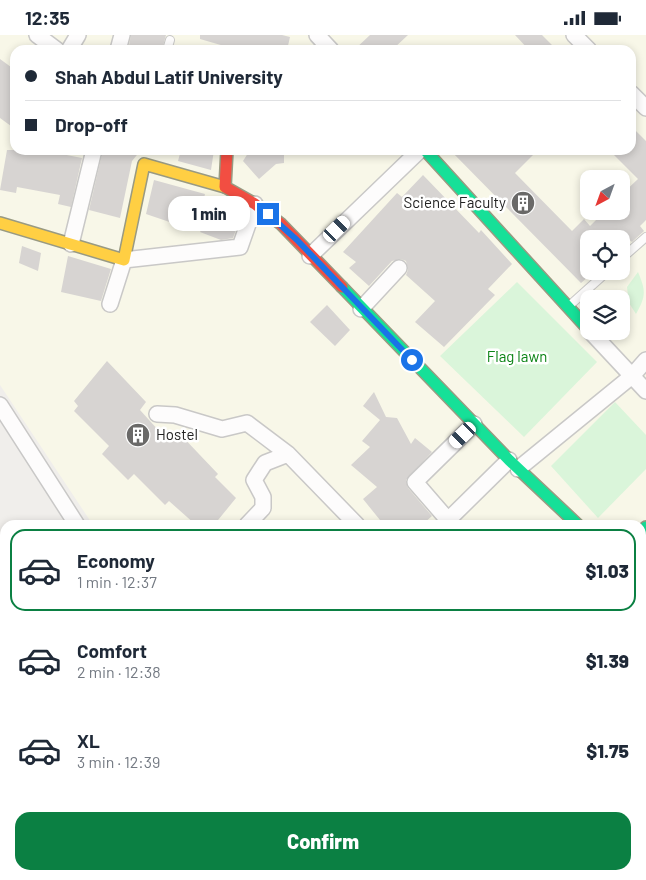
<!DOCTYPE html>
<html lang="en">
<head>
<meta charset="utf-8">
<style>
	:root { --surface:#fff; --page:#f2f2f3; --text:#1f2937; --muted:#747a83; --line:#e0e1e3; --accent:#0b8043 }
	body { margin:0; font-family:Barlow,sans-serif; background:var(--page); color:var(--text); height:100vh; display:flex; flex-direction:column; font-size:19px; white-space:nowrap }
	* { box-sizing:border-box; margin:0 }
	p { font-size:16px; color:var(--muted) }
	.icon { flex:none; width:28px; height:28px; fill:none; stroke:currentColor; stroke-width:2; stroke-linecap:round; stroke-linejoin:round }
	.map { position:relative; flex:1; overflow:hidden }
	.side { position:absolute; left:0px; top:485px; width:646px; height:360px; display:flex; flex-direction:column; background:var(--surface); border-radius:15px 15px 0 0; box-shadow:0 2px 8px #0003 }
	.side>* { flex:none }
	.banner { position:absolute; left:10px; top:10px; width:626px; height:110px; border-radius:15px; box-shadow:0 2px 8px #0003; display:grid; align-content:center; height:110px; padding:0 15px; background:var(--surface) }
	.needle { width:32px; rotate:221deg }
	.tools { position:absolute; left:580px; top:135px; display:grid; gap:10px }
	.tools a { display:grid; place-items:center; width:50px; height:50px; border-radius:10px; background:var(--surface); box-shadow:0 2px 8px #0003; font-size:25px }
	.end { position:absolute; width:22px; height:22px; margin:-11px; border:6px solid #1a73e8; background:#fff; box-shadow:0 0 0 2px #fff }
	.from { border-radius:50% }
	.bubble { position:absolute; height:35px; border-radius:15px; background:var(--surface); box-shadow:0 2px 8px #0003; font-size:16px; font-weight:800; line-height:35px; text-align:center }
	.car { position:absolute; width:15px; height:30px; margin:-15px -8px; border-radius:6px; box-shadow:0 0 4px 1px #0007; background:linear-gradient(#fff 24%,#345 0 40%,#fff 0 76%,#345 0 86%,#fff 0) }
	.banner b { display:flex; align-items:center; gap:18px; height:48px; font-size:19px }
	.banner b+b { border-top:1px solid var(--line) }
	.banner i { width:12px; height:12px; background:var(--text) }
	ul { padding:9px 0 0; list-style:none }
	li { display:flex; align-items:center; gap:15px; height:82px; margin:0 10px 8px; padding:0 5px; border:2px solid transparent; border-radius:15px }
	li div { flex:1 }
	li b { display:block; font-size:19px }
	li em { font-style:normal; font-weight:800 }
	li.on { border-color:var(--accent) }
	li>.icon { width:45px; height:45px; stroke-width:1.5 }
	.primary-button { display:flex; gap:10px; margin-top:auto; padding:10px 15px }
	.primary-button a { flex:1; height:58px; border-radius:15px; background:var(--accent); color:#fff; font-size:20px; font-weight:800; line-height:58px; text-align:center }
	.status { display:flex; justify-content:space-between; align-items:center; height:35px; padding:0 25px; background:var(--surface); direction:ltr }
	.status svg { height:14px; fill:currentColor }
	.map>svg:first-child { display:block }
	.education { fill:#f8f7e8; fill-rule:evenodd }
	.park { fill:#daf5da }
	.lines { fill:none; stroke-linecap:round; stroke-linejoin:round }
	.canal { stroke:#bfdbe3; stroke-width:19 }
	.building { fill:#d7d4d2 }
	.lane-casing { stroke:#c9c8c7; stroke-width:10 }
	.street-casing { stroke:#c9c8c7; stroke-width:18 }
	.fast-casing { stroke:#999a82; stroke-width:14 }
	.slow-casing { stroke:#999a82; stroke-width:14 }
	.jam-casing { stroke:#999a82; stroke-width:14 }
	.lane { stroke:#fdfcfc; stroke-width:8 }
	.street { stroke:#fdfcfc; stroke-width:15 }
	.fast { stroke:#16e098; stroke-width:11 }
	.slow { stroke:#ffcf43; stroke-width:11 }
	.jam { stroke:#f24e42; stroke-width:11 }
	.route { stroke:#1a73e8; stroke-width:6 }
	.labels { text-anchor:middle; stroke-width:5; stroke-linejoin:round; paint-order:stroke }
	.poi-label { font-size:15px; fill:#222; stroke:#fff; text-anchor:end }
	.park-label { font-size:15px; fill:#0c8416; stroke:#fff }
</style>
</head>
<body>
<div class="status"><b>12:35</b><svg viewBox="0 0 49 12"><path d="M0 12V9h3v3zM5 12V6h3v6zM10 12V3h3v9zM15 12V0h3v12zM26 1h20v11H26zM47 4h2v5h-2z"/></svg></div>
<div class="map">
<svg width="646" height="845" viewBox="0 0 646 845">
	<rect width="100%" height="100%" fill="#f0eeeb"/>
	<path class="education" d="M0,0H646V781L641,786V490H93L0,350ZM15,15H631V115H15ZM589,144H621V176H589ZM589,204H621V236H589ZM589,264H621V296H589Z
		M268,840H580L574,845H270Z"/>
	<path class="park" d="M638,237C646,256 646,261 636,279L629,268L627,252Z
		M517,247L597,327L524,402L440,321Z
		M615,367L646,400V434L598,483L551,431Z"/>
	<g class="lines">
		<path class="canal" d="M641,805L646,801
			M595,845L601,840"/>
	</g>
	<path class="building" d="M131,0H166L162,15H128Z
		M200,0H282L290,2L287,15H238L200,4Z
		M370,0H408L392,15H354Z
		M515,0H542L557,15H529Z
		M0,24L15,35V94L0,83Z
		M631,91L646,106V185L640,191L644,196L632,207L627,203L589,204V241L581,248L450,115H538L515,138L572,196L584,184L590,191L605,176H621V160L638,144L609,115H631Z
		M7,115H41L82,123L71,172L58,169L60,160L17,152L16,158L0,155Z
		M103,115H141L132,126L120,183L89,175Z
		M181,115H214L211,135L178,126Z
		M250,115H284V128L276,129L259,144L243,126Z
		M423,140L479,198L481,195L512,229L488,254L495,260L444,312L415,287L435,266L406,240L408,235L406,226L401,224L392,226L369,251L349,233L356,227L343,217L397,158L402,162Z
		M154,145L205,159L196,196L146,179Z
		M220,164L243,176L233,203L221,205L200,197Z
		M22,211L41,218L38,236L19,228Z
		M68,221L111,234L101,266L61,257Z
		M327,270L350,295L335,311L310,287Z
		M107,326L146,367L140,375L169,407L179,398L218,439L215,442L236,463L214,490H196L169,466L165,470L134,439L128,445L102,419L109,411L74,376L78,371L74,366Z
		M374,357L386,382L397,383L411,409L415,403L432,417L406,445L408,453L432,481L422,490H384L363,464L377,452L351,430L370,412L362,406L380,385L363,371Z"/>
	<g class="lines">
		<g class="lane-casing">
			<path id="lane" d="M167,15L170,5
				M621,224L646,202
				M569,271L608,236"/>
		</g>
		<g class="street-casing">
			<path id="street" d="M37,0L57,15
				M317,0L331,15
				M574,0L589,15
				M69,15L78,0
				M118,15L122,0
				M631,58L646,73
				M71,209L94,115
				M310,221L420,115
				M110,269L124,225L240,212L255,169
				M361,274L399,233
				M590,296L646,356
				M0,370L77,490
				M157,379L175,380L222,394L247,388L288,419L357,490
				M518,434L632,341L646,325
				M448,485L415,447L474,389
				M247,490L263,473V462L254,445L265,428L288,419
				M443,490L509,425
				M641,551L646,556
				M0,661L5,657
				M641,765L646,761
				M261,840L264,845
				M552,845L558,840
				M636,845L646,837"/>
		</g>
		<g class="fast-casing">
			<path id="fast" d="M425,115L589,295
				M342,252L509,425L578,490
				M641,497L646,492
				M288,845L294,840"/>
		</g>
		<g class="slow-casing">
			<path id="slow" d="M0,188L124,225L144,129L225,152"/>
		</g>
		<g class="jam-casing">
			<path id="jam" d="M227,115L225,152L255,169L281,189L342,252"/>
		</g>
		<use href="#lane" class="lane"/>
		<use href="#street" class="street"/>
		<use href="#fast" class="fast"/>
		<use href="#slow" class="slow"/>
		<use href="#jam" class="jam"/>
	</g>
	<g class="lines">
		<path class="route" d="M268,179L297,205L412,325"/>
	</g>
	<defs>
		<g id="building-disc" transform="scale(1.25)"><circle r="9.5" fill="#6a6968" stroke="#fff"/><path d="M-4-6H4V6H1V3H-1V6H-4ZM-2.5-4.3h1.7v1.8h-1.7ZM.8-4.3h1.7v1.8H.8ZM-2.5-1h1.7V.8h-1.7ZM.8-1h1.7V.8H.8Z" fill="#fff"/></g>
	</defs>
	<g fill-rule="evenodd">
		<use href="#building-disc" x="523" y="168"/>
		<use href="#building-disc" x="138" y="400"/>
	</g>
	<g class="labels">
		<g class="poi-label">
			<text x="506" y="173">Science Faculty</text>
			<text x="156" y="405" text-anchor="start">Hostel</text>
		</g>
		<g class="park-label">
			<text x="517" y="327">Flag lawn</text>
		</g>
	</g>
</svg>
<div class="tools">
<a><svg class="needle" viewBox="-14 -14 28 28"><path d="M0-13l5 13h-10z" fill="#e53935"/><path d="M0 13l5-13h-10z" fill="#747a83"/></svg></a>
<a><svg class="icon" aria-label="locate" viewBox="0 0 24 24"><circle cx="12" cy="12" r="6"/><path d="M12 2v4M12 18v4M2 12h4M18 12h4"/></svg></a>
<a><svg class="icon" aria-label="layers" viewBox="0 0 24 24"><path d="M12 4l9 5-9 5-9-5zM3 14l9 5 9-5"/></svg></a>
</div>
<i class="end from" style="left:412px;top:325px"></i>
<i class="end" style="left:268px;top:179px"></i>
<div class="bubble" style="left:168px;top:161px;width:82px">1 min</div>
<i class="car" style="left:337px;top:194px;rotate:46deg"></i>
<i class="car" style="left:463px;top:400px;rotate:226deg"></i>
<div class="banner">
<b><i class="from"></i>Shah Abdul Latif University</b>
<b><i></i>Drop-off</b>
</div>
<section class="side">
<ul>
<li class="on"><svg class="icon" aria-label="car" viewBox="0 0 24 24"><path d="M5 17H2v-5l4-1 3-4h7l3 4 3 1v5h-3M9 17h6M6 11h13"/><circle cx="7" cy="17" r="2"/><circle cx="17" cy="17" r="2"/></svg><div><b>Economy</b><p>1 min · 12:37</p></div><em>$1.03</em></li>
<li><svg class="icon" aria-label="car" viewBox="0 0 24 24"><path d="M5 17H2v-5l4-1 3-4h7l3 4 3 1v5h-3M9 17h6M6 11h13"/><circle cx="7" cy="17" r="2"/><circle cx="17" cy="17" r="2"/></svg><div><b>Comfort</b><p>2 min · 12:38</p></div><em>$1.39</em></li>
<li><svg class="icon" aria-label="car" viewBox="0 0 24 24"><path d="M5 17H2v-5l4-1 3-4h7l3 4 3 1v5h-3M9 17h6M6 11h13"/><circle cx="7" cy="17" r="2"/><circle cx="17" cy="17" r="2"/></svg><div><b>XL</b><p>3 min · 12:39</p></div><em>$1.75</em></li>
</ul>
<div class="primary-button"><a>Confirm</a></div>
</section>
</div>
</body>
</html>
